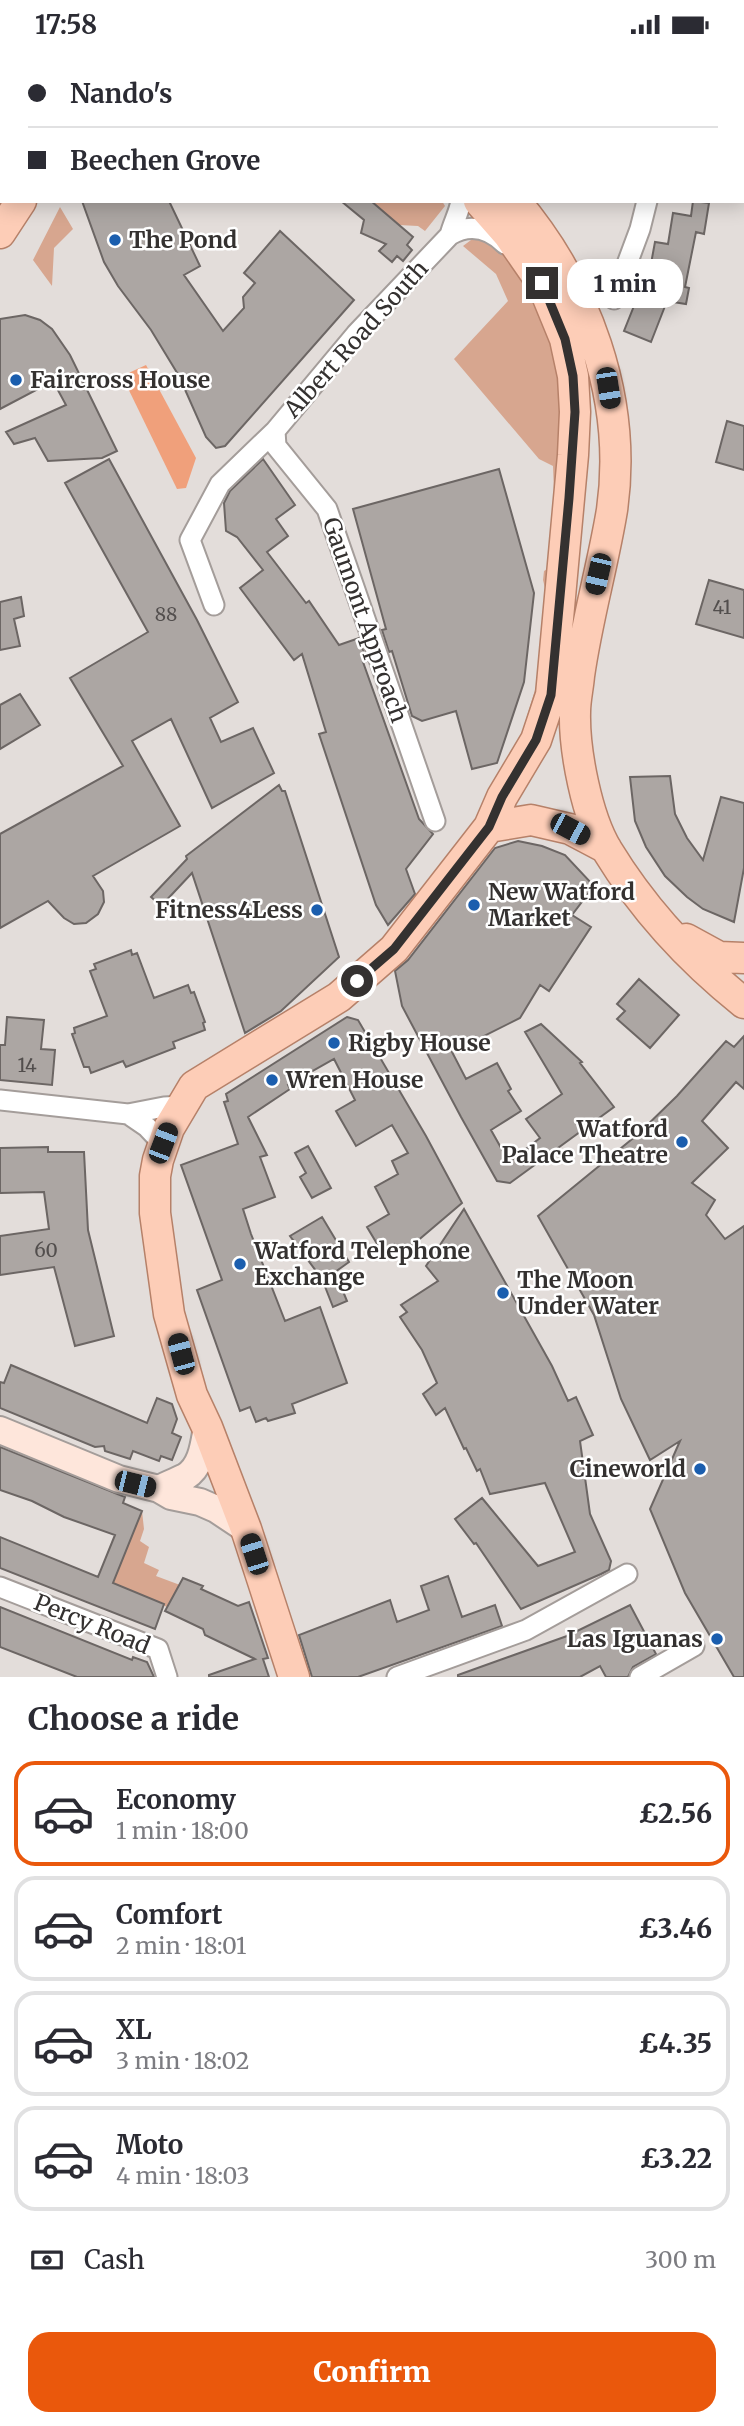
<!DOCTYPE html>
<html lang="en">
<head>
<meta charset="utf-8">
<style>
	:root { --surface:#fff; --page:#f7f7f7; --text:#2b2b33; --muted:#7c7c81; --line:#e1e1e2; --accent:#ea580c }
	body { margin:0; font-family:Merriweather,serif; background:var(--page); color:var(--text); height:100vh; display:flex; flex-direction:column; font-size:26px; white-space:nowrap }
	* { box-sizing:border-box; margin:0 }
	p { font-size:23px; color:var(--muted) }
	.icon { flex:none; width:38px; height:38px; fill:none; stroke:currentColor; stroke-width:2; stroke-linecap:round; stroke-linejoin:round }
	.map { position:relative; height:1628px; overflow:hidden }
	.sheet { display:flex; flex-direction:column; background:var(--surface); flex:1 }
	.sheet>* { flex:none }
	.banner { position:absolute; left:0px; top:0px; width:746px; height:154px; box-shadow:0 4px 18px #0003; display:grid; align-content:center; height:154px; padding:0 28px; background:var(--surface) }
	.end { position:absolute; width:32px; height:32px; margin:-16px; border:9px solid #343130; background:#fff; box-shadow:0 0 0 4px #fff }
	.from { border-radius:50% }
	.bubble { position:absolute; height:49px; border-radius:21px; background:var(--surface); box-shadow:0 4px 18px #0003; font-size:23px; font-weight:800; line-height:49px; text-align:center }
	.car { position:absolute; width:21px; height:42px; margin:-21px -10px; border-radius:9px; box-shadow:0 0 5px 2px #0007; background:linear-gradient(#222 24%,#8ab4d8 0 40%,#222 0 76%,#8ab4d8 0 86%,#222 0) }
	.banner b { display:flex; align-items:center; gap:24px; height:66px; font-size:26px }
	.banner b+b { border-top:2px solid var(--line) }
	.banner i { width:18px; height:18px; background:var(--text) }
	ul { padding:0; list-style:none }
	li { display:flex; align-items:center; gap:21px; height:105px; margin:0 14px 10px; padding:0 14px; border:4px solid var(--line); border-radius:21px }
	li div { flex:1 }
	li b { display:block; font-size:26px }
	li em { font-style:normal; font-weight:800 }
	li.on { border-color:var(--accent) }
	li>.icon { width:63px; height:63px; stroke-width:1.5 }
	h2 { padding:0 28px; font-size:32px; line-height:84px }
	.pay { display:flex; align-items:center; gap:18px; height:77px; padding:0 28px; font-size:26px }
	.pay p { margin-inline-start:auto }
	.primary-button { display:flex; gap:14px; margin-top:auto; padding:14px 28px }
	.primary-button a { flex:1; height:80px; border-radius:21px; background:var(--accent); color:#fff; font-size:28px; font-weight:800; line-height:80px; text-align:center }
	.status { display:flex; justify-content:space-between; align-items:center; height:49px; padding:0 35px; background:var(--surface); direction:ltr }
	.status svg { height:19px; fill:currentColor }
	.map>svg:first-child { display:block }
	.green { fill:#d7a68f }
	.water { fill:#f0a07b }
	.building { fill:#aca6a3; stroke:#6c6664; stroke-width:2 }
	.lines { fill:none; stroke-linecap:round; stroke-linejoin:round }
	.street-casing { stroke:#a49d9a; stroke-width:23 }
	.secondary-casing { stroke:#a49d9a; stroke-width:30 }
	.primary-casing { stroke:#b68169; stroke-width:33 }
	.street { stroke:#fff; stroke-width:19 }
	.secondary { stroke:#fee6db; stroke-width:26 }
	.primary { stroke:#fdcdb7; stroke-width:30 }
	.route { stroke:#343130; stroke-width:9 }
	.poi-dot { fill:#1b5eae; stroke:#fff; stroke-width:2.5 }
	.labels { text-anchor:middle; stroke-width:5; stroke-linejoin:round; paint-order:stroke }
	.number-label { font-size:19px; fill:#524e4d }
	.poi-label { font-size:23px; font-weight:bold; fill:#343130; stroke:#fff; text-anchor:start }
	.street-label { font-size:23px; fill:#343130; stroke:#fff }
</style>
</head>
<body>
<div class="status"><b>17:58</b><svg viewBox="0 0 49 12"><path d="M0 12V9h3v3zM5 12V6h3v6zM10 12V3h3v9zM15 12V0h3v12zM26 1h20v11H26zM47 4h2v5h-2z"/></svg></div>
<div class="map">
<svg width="744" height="1628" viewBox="0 0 744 1628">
	<rect width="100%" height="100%" fill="#e3ddda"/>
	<path class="green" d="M371,152H442L445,157L425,182L418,177L399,176Z
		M60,158L73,180L54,199L52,237L33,211Z
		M475,188L492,191L518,219L549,278L566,354L540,653L516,703L538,631L547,547L543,531L544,522L549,519L554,444L553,417L539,410L454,310L508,252L496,225L463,197Z
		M142,1462L144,1480L140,1492L149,1498L144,1514L159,1521L156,1527L180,1536L167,1558L109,1532L116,1526Z"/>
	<path class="water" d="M146,316L196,409L186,439L177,440L122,327Z"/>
	<path class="building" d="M82,152H169L200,217L184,226L223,282L244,259L243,248L255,234L244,224L280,182L354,251L225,397L216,399L206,388L179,327L151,281L118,237L104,213Z
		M341,152H371L413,188L407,196L412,201L403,212L397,207L392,213L379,202L386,195L361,184L364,171Z
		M693,152L709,154L704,185L696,183L685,238L689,239L686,255L667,252L651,293L624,282L638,247L641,248L645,230L648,231L655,193L668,195L673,164L691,167Z
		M25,266L40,271L52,280L70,306L117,402L102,409L48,412L35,389L14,395L6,383L66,356L53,332L0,360V270Z
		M727,372L744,377V421L716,413Z
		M109,410L197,571L238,653L210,669L221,693L253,679L274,724L212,759L171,670L132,692L180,777L93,827L103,842L104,853L98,865L86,874L74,875L64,869L48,852L0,879V785L123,717L70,629L148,583L65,434Z
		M263,410L295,456L276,470L288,487L267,503L306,554L309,552L339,596L359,589L367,612L363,613L419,770L433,785L406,820L415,845L388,876L376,856L319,685L326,683L302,605L294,611L240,539L263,521L237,488L226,482L224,454L230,442Z
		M499,420L534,544L524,633L497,714L472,720L456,662L422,672L412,667L392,602L389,603L382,581L386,580L353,460Z
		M709,531L744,541V589L696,575Z
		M21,548L24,567L14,570L20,597L0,601V553Z
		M20,645L40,676L0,700V656Z
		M670,727L675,765L687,789L703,811L721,748L744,754V819L734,873L703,860L687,848L665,827L646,798L635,772L630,728Z
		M279,736L282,742H285L339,908L281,962L245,984L192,824L161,857L151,848L187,810L186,807Z
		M518,792L542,797L565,806L594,837L572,866L591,878L549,942L540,936L520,969L452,1003L466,1030L497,1014L511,1040L508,1042L521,1062L491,1081L509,1113L540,1089L526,1070L562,1045L525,983L541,975L582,1013L580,1014L614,1058L510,1134L497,1132L461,1068L402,957L395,922L408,911L495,799Z
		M131,901L132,906L137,904L154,949L188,936L191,944L194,943L205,973L203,974L205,981L173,993L175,999L126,1018L123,1012L91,1024L89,1018H84L72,985L75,984L74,979L107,967L90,922L96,920L94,915Z
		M639,930L679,966L650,999L617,970L625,962L617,955Z
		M7,968L44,971L41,1000L55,1001L52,1036L0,1031V996H5Z
		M347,968L358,971L426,1087L462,1154L402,1205L394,1195L382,1203L367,1178L389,1165L375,1138L398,1125L392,1112L408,1104L392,1076L356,1097L336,1062L355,1051L334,1010L288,1036L290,1040L248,1068L267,1106L260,1108L275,1148L243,1160L251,1185L285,1272L320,1258L347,1334L292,1355L295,1364L268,1372L266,1369L256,1373L250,1358L240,1362L197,1241L222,1231L181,1116L238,1095L224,1053L228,1052L226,1045Z
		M744,987V1040L736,1033L702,1072L728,1099L692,1134L715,1151L706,1166L725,1190L744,1177V1628H734L685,1544L650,1460L680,1392L650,1411L621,1350L594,1266L538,1167L637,1086L677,1047L726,992L734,998Z
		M308,1097L331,1139L312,1149L300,1128L306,1124L295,1104Z
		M48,1098V1103H84L88,1181L114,1287L75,1297L54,1218L0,1226V1187L49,1180L44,1143L0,1144V1099Z
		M464,1160L552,1317L568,1352L576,1348L593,1386L580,1392L590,1465L611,1512L609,1521L601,1525L521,1560L476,1494L474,1495L455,1470L482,1449L538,1517L575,1503L545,1434L490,1445L480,1420L477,1422L466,1399L464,1400L445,1359L436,1366L423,1345L437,1334L422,1301L400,1268L407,1263L401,1256L438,1232L426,1217Z
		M322,1168L349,1213L335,1223L347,1252L333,1258L322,1230L290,1187Z
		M11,1316L147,1374L157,1349L172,1355L177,1370L172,1384L181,1388L172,1411L161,1407L159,1412L133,1402L130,1410L105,1402L104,1397L95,1398L0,1359V1333L4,1334Z
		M0,1398L125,1448L123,1454L142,1462L113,1534L164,1555L155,1580L0,1519V1488L98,1528L115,1486L64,1468L32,1452L0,1441Z
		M448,1527L462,1568L495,1556L502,1577L358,1628H312L299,1586L390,1551L397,1573L429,1561L421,1537Z
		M183,1529L203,1537L201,1540L238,1557L249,1553L268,1609L263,1610L269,1628H209V1626L255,1610L205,1586L203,1580L165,1562Z
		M630,1556L656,1605L633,1618L628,1628H606L600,1617L580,1628H458V1626L567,1587Z
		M0,1558L132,1611L133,1608L147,1613L154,1628H77L0,1598Z"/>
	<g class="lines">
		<g class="street-casing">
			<path id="street" d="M633,2L635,0
				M461,152C459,164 453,174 450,186C470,174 489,179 505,195
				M614,250L640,180L647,152
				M275,382L276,397L327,460L435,772
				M214,556L190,491L220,435L275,382L356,285L450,186
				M0,1051L128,1065L164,1058L183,1057
				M128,1065L147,1078L163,1095
				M0,1538L158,1600L167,1628
				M397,1628L526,1581L627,1525
				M640,1628L694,1597"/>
		</g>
		<g class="secondary-casing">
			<path id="secondary" d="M0,1381L119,1430L159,1440L171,1447L200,1453L216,1460L246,1480
				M159,1440C168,1435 177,1432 185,1428C202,1418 204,1395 207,1378"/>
		</g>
		<g class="primary-casing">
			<path id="primary" d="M322,0L323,2
				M371,0L373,2
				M34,2L35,0
				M63,2L65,0
				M92,2L93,0
				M122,2L123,0
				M0,63L2,60
				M0,113L2,110
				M515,152C586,236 628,349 612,461C603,516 587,570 579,627C578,639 575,651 575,663C574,702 587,768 607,801C643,860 690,911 744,954
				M0,184L21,152
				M489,778L531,771L570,780L606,799
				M686,890L719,908L744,909
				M294,1628L246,1480L207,1378L192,1346L169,1265L155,1164V1127L158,1111L169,1079L194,1037L339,948L394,900L489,778L502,748L536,691L551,646L573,406L575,363L573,327L565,290L542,234L508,185L479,152"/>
		</g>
		<use href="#street" class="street"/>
		<use href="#secondary" class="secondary"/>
		<use href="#primary" class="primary"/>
	</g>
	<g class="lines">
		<path class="route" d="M357,932L394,900L489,778L502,748L536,691L551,646L569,449L575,363L573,327L565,290L542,234"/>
	</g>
	<g class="poi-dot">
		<circle cx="115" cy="191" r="7"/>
		<circle cx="16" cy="331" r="7"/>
		<circle cx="474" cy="856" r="7"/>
		<circle cx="317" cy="861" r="7"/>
		<circle cx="334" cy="994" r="7"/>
		<circle cx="272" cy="1031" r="7"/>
		<circle cx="682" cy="1093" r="7"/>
		<circle cx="240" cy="1215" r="7"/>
		<circle cx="503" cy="1244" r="7"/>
		<circle cx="700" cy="1420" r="7"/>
		<circle cx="717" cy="1590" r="7"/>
	</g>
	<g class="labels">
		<g class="number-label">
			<text x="722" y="565">41</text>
			<text x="166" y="572">88</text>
			<text x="27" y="1023">14</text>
			<text x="46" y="1208">60</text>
		</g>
		<g class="poi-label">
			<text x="129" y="199">The Pond</text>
			<text x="30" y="339">Faircross House</text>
			<text x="488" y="851">New Watford<tspan x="488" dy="26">Market</tspan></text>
			<text x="303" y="869" text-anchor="end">Fitness4Less</text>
			<text x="348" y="1002">Rigby House</text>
			<text x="286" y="1039">Wren House</text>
			<text x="668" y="1088" text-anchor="end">Watford<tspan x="668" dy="26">Palace Theatre</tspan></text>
			<text x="254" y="1210">Watford Telephone<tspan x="254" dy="26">Exchange</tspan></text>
			<text x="517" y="1239">The Moon<tspan x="517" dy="26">Under Water</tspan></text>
			<text x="686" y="1428" text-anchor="end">Cineworld</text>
			<text x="703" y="1598" text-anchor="end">Las Iguanas</text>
		</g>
		<g class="street-label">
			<text transform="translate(356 290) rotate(-48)" y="8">Albert Road South</text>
			<text transform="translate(365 571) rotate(71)" y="8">Gaumont Approach</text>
			<text transform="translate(92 1575) rotate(22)" y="8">Percy Road</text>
		</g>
	</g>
</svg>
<i class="end from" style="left:357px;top:932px"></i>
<i class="end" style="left:542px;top:234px"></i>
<div class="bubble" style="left:567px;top:210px;width:116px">1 min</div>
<i class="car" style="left:608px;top:339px;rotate:171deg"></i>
<i class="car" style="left:598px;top:525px;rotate:193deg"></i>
<i class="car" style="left:570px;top:780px;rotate:118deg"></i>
<i class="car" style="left:163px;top:1094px;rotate:21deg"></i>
<i class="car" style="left:181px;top:1305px;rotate:345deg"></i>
<i class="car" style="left:135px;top:1435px;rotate:104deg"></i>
<i class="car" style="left:254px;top:1505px;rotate:342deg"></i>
<div class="banner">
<b><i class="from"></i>Nando's</b>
<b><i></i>Beechen Grove</b>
</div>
</div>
<section class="sheet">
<h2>Choose a ride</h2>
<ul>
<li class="on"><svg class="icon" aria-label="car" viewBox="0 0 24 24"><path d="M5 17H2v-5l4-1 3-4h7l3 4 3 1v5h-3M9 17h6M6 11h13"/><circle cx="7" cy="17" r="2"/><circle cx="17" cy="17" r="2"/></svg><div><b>Economy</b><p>1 min · 18:00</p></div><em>£2.56</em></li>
<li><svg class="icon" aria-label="car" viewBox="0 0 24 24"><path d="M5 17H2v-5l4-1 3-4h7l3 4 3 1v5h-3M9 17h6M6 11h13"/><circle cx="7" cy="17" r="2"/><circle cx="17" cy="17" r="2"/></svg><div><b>Comfort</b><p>2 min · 18:01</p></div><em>£3.46</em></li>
<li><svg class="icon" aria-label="car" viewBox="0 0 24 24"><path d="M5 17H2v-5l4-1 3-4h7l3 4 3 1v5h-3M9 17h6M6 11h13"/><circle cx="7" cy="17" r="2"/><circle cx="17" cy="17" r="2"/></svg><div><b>XL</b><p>3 min · 18:02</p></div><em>£4.35</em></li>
<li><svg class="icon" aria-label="car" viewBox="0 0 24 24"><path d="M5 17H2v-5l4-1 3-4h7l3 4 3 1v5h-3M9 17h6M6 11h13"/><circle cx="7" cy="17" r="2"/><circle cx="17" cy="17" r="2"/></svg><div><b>Moto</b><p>4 min · 18:03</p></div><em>£3.22</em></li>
</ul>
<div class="pay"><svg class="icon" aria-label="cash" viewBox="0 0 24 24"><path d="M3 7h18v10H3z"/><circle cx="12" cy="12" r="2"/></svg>Cash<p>300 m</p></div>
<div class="primary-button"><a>Confirm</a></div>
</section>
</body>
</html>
